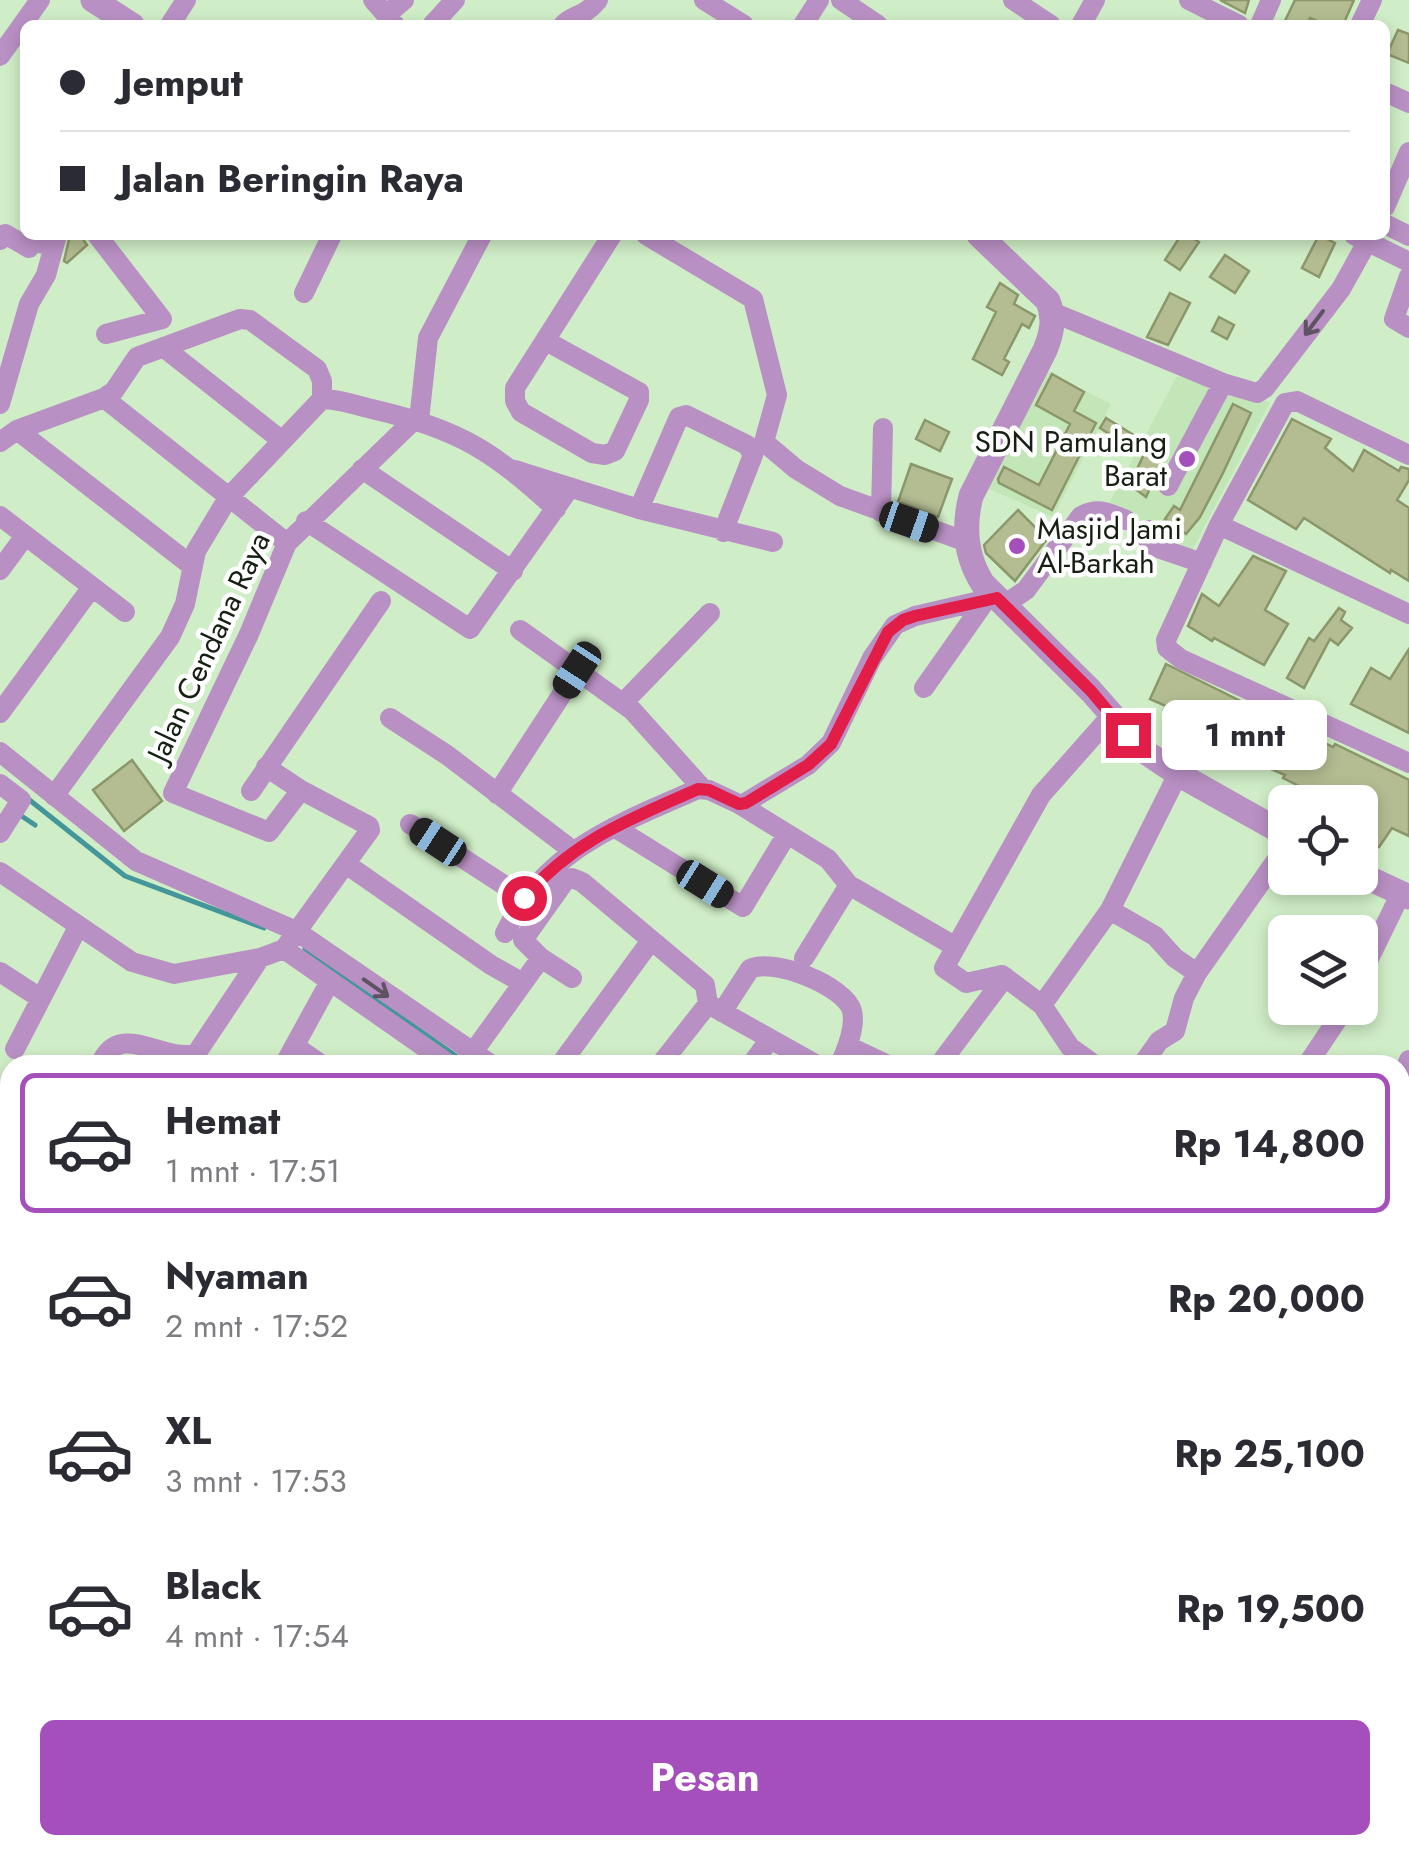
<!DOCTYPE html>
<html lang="id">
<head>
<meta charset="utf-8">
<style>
	:root { --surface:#fff; --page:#f7f7f7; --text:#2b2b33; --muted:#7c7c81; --line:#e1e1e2; --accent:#a54fbc }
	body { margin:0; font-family:Jost,sans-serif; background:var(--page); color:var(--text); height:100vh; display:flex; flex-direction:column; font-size:38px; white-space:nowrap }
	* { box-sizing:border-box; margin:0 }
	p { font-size:32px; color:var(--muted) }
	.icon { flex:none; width:55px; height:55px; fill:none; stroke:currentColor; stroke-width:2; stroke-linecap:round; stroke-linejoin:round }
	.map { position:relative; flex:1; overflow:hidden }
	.panel { position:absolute; left:0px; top:1055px; width:1410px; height:800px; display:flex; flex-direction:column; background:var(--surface); border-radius:30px 30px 0 0; box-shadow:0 5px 15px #0003 }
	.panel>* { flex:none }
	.hud { position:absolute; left:20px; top:20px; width:1370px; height:220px; border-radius:15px; box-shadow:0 5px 15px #0003; display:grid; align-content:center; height:220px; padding:0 40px; background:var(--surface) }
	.fabs { position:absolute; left:1268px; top:785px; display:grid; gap:20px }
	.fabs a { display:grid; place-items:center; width:110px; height:110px; border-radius:15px; background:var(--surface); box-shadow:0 5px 15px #0003; font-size:50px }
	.end { position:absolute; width:45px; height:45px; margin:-22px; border:12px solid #e11d48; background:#fff; box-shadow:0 0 0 5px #fff }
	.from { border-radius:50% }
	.bubble { position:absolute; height:70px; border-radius:15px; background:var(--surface); box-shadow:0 5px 15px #0003; font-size:32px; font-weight:700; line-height:70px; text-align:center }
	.car { position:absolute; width:30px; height:60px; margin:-30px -15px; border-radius:12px; box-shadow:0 0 8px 2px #0007; background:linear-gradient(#222 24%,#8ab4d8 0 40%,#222 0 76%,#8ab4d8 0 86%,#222 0) }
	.hud b { display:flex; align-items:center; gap:35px; height:95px; font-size:38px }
	.hud b+b { border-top:2px solid var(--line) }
	.hud i { width:25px; height:25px; background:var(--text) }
	ul { padding:18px 0 0; list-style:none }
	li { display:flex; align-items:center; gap:30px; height:140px; margin:0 20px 15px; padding:0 20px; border:5px solid transparent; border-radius:15px }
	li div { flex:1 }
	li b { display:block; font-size:38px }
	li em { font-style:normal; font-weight:700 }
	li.current { border-color:var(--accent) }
	li>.icon { width:90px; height:90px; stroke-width:1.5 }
	.cta { display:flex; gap:20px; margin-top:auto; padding:20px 40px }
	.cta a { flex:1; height:115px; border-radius:15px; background:var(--accent); color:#fff; font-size:40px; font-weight:700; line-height:115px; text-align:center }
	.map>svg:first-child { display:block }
	.built { fill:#c3e6b8 }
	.green { fill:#fea9aa }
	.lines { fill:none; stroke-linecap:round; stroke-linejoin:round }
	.stream { stroke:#43979a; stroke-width:5 }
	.building { fill:#b3bd91; stroke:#8c966b; stroke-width:2.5 }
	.minor { stroke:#b990c4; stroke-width:20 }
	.tertiary { stroke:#b990c4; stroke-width:25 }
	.oneway { stroke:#5f5262 }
	.route { stroke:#e11d48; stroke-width:12 }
	.poi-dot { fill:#a54fbc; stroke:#fff; stroke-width:4 }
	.labels { text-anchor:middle; stroke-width:9; stroke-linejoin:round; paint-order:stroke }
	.poi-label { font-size:30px; fill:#152012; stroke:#fff; text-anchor:end }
	.street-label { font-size:30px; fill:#152012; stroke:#fff }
</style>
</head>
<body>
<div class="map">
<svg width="1409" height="1855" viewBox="0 0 1409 1855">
	<rect width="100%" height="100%" fill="#cfedc6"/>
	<path class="built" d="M1044,370L1111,404L1053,517L987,488Z
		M1177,376L1270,402L1188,558L1103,515Z
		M1409,1418V1539L1400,1532V1433Z"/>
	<path class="green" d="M1405,1135L1409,1137V1369L1400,1362V1172Z"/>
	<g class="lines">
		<path class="stream" d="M27,798L125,876L264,928
			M17,813L35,825
			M305,949L463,1061
			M0,1740H10
			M371,1845L372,1855
			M1290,1845L1293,1855"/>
	</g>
	<path class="building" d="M1220,0H1249L1245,13Z
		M1295,0H1354L1343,25H1327L1310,18L1307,25H1283Z
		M1398,30L1409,34V63L1387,54Z
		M70,235H80L87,245L67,263L64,261Z
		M1181,235H1188L1199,242L1180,270L1165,260Z
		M1319,235L1335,243L1319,277L1302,268Z
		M1225,255L1249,271L1235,293L1210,277Z
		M1000,283L1018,295L1014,304L1035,316L1029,328L1022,324L1004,359L1009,362L1002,375L973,359L996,312L987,307Z
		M1170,293L1190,303L1168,345L1147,337Z
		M1219,317L1234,325L1227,339L1212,331Z
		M1052,374L1084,392L1074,411L1096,423L1052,510L999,483L998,479L1004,467L1039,485L1070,424L1036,405Z
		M1233,404L1251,413L1223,473L1200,517L1186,534L1165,519L1174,506L1180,510Z
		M1106,418L1142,440L1135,450L1100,428Z
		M1292,419L1331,439L1325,448L1353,471L1364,450L1399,471L1401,467L1409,469V480L1397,500L1409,508V581L1391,570L1390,573L1304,518L1296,529L1248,500Z
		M925,420L949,432L940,451L916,439Z
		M1146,450L1164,458L1146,497L1130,485L1140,470L1137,469Z
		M911,464L952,479L938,517L898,502Z
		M1018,510L1047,539L1015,581L986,553L984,545Z
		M1253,556L1286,571L1265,610L1288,624L1264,665L1214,638L1212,641L1188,626L1202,594L1219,606Z
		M1339,608L1345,612L1341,620L1352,628L1338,645L1330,639L1304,688L1287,678L1309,638L1314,641Z
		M1409,649V733L1351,704L1371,668L1390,679Z
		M1166,664L1333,747L1335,744L1409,780V836L1392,828L1379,847L1360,834V802H1298L1305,789L1283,778L1285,775L1257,763L1241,749L1244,745L1216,724L1210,737L1191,729L1193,722L1164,710L1166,706L1150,699Z
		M132,760L162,801L124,831L93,790Z"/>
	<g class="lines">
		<path class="minor" d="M373,0L395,25
			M704,0L744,25
			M841,0L878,25
			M1013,0L1051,25
			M1189,0L1239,25
			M386,15L404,0
			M170,25L186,0
			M432,25L455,0
			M563,25C575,13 583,18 598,0
			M803,25L819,0
			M1081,25L1095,0
			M1260,25L1271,0
			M1360,25L1372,0
			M0,56L40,0
			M1385,92L1409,103
			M1385,207L1409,152
			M1385,224L1409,236
			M97,235L162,319L106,334
			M646,235L753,299L777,395L764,442L796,469L840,496L967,542
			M1354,235L1409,262
			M0,240L5,234L29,248L34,242L54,246
			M1409,276L1394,319L1409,328
			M304,293L332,235
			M1052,312L1223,383L1257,393L1265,388L1341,289L1371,235
			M546,341L639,392V400L615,451L605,455L592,453L521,412L515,401V388L612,235
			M163,347L281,440
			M104,398L287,543
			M322,399C340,399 358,406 376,410C458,429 495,452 556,509
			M0,404L29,304L46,275L57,235
			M419,420L428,338L482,235
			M17,430L192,566
			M0,442L17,430L104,398L114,391L137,357L240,319L250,320L317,369L322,381V399
			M1409,455L1297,401L1285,403L1219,525L1166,640L1167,648L1181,659L1409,763
			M362,469L513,571
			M515,470L639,509L773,542
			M1168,486L1223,383
			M639,509L679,417L686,415L747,445L753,455L723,532
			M881,512L883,428
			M0,516L125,612
			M306,521L470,629L569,489
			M1219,525L1409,614
			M1150,530L1148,540L1155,547L1202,563
			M0,570L25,536
			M1004,605L1026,590L1081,516C1098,507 1108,512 1126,520
			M520,630L632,710L703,789
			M924,688L986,600
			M623,703L710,613
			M0,713L92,587
			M390,718L447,755L572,850
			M0,752L136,861L296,931L492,1065
			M0,784L21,800L0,833
			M301,790L269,832L173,793L249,634L287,543L415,419
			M251,791L381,601
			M497,794L577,671
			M54,796L170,637L185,604L196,551L228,498L322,399
			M739,804L828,859L849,885L956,947
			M410,824L524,898
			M614,827L743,907L787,834
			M346,864L491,965L523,983
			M0,872L132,962L174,974L260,958L284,949L370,830L369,826L301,790L266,767
			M1110,910L1155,936L1175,958L1197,973
			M505,933C545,850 618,824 698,789L709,790L739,804L745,803L808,765L831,743L872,658L895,625L915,616L997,597
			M284,949L450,1065
			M804,958L849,885
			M0,972L40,998
			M1360,977L1401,893
			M572,978L541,958L523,940L565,881L572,878L582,882L705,985L708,1004L817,1065
			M1042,1005L1110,910L1178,774
			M722,1012L750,969C772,957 846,986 852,1011C856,1027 846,1050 840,1065
			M848,1046L888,1065
			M296,1047L322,1065
			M15,1049L78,927
			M466,1062L541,958
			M100,1065C119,1019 160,1062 196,1054L260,958
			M284,1065L329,983
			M560,1065L650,942
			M660,1065L708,1004
			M751,1065L770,1039
			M939,1065L1005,977
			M1095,1065L1070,1047L1042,1005L1002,975L966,983L944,968L1041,795L1111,716
			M1142,1065L1159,1041L1175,1031L1184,998L1197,973L1285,848
			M1307,1065L1345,1008
			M1400,1083L1409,1060
			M1400,1128V1157
			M0,1195L10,1202
			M0,1510L10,1505
			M0,1705L10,1684
			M0,1797L10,1795
			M671,1845L681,1855
			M1323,1845L1337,1855
			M1363,1845L1377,1855
			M386,1846L387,1845
			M127,1855L136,1854L143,1845
			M535,1855L546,1845
			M762,1855L768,1845
			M1110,1855L1116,1845
			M1197,1855L1204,1845"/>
		<path class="tertiary" d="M93,0L132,25
			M979,235L1048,301C1055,319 1052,333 1045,350L971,496C963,527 965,556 983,584L1091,691L1144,751L1178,774L1285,834
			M1360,874L1409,897
			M0,1405L10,1411
			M945,1845L960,1855"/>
	</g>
	<defs><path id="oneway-shaft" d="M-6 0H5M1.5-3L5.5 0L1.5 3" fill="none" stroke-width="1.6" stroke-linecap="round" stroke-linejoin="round" transform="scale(2.5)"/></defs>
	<g class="oneway">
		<use href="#oneway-shaft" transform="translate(1314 323) rotate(127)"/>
		<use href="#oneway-shaft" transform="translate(376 988) rotate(35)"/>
	</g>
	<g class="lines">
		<path class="route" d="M524,898C575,839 629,820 698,789L709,790L739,804L746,803L808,765L831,744L888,632L903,620L915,616L997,598L1091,691L1128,735"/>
	</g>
	<g class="poi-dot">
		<circle cx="1187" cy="459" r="10"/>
		<circle cx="1017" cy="546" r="10"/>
	</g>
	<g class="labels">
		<g class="poi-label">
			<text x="1167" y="452">SDN Pamulang<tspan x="1167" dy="34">Barat</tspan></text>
			<text x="1037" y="539" text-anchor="start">Masjid Jami<tspan x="1037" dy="34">Al-Barkah</tspan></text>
		</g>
		<g class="street-label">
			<text transform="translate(209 647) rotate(-65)" y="10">Jalan Cendana Raya</text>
		</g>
	</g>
</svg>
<div class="fabs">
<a><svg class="icon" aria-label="locate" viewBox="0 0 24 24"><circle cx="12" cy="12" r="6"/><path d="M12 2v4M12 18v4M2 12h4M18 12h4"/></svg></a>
<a><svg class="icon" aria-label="layers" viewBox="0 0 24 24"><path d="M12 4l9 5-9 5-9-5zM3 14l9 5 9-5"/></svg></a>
</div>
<i class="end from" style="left:524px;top:898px"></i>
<i class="end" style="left:1128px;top:735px"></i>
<div class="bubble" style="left:1162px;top:700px;width:165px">1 mnt</div>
<i class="car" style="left:909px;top:522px;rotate:109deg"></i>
<i class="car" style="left:577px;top:670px;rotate:213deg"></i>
<i class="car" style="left:438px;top:842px;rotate:303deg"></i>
<i class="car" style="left:705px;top:884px;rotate:122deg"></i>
<div class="hud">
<b><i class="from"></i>Jemput</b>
<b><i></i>Jalan Beringin Raya</b>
</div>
<section class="panel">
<ul>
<li class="current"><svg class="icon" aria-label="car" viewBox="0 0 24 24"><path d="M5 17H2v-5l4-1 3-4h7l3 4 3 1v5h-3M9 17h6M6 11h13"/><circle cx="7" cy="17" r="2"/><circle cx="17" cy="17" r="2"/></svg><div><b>Hemat</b><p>1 mnt · 17:51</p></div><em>Rp 14,800</em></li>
<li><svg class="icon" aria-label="car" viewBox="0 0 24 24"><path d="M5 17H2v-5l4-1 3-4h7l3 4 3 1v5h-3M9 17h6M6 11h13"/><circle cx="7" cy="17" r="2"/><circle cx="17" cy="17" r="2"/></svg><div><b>Nyaman</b><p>2 mnt · 17:52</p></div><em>Rp 20,000</em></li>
<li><svg class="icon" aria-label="car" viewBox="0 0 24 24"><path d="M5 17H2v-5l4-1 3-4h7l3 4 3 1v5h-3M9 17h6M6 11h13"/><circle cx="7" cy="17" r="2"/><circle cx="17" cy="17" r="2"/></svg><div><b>XL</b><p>3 mnt · 17:53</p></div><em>Rp 25,100</em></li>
<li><svg class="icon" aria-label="car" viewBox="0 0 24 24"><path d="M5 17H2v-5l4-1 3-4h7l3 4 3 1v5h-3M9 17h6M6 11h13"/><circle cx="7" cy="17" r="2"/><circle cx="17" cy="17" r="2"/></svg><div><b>Black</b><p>4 mnt · 17:54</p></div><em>Rp 19,500</em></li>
</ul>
<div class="cta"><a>Pesan</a></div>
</section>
</div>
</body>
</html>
